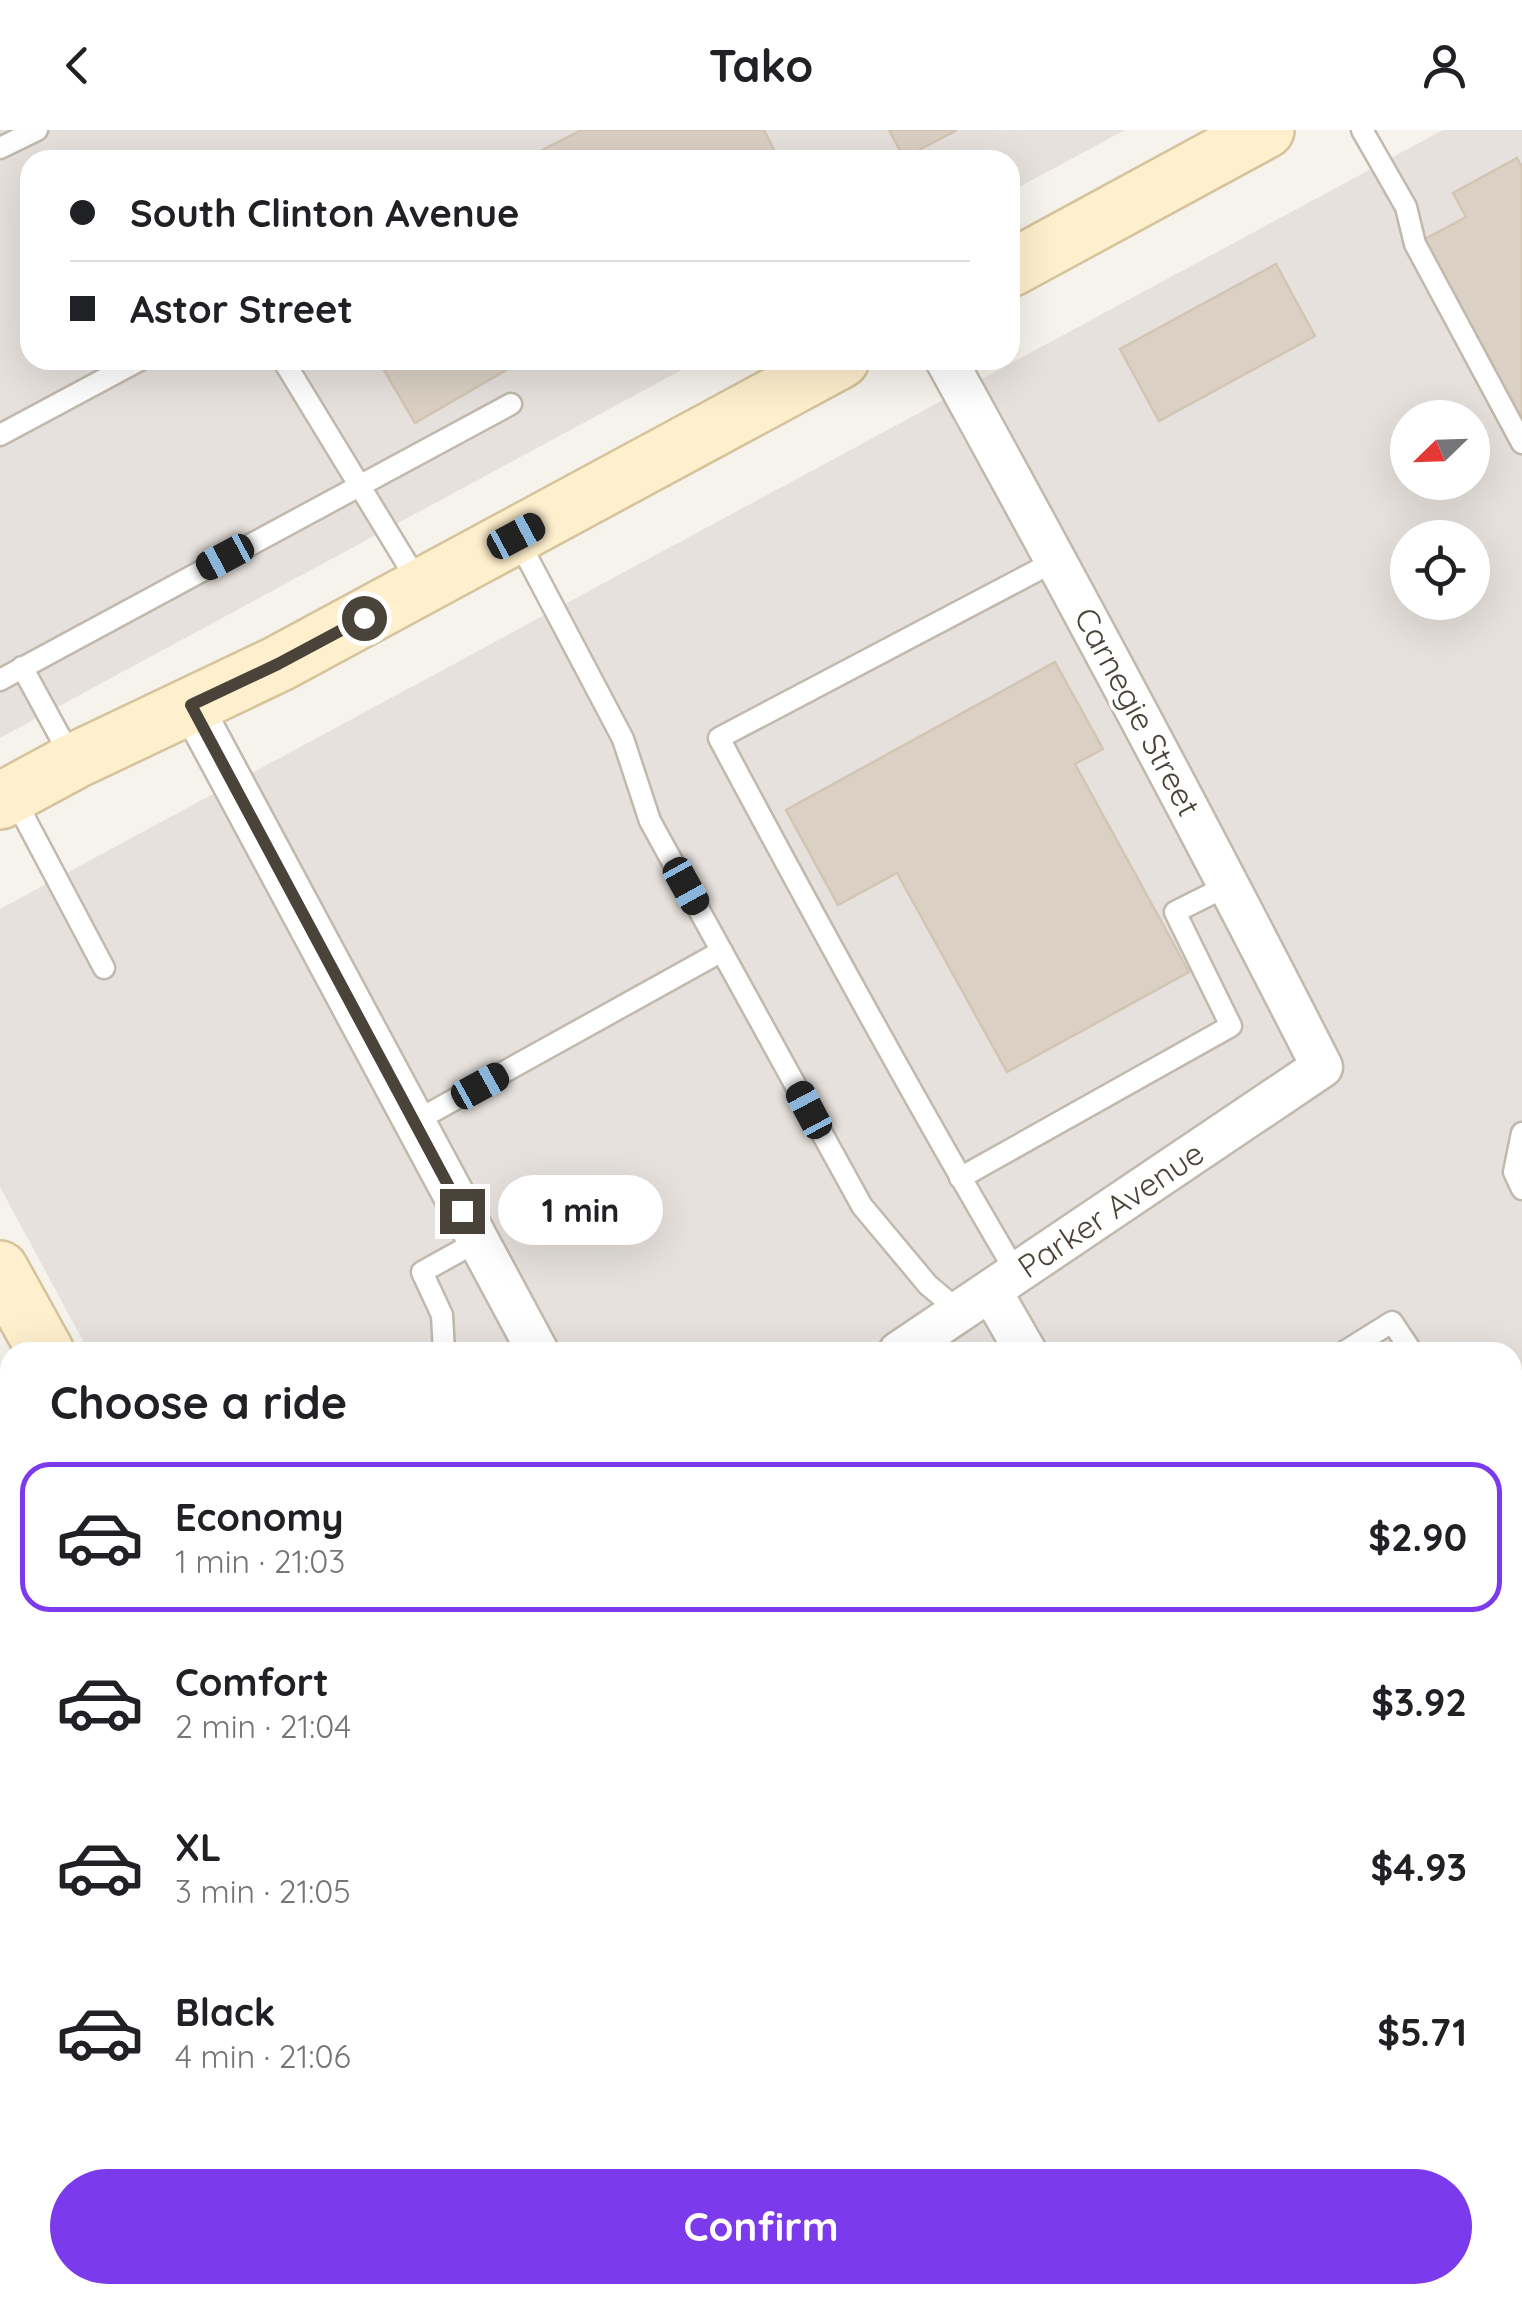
<!DOCTYPE html>
<html lang="en">
<head>
<meta charset="utf-8">
<style>
	:root { --surface:#fff; --page:#f2f2f2; --text:#202124; --muted:#757577; --line:#e0e0e0; --accent:#7c3aed }
	body { margin:0; font-family:Quicksand,sans-serif; background:var(--page); color:var(--text); height:100vh; display:flex; flex-direction:column; font-size:38px; white-space:nowrap }
	* { box-sizing:border-box; margin:0 }
	p { font-size:32px; color:var(--muted) }
	.icon { flex:none; width:55px; height:55px; fill:none; stroke:currentColor; stroke-width:2; stroke-linecap:round; stroke-linejoin:round }
	.map { position:relative; flex:1; overflow:hidden }
	.drawer { position:absolute; left:0px; top:1212px; width:1522px; height:962px; display:flex; flex-direction:column; background:var(--surface); border-radius:30px 30px 0 0; box-shadow:0 10px 40px #0002 }
	.drawer>* { flex:none }
	.guide { position:absolute; left:20px; top:20px; width:1000px; height:220px; border-radius:30px; box-shadow:0 10px 40px #0002; display:grid; align-content:center; height:220px; padding:0 50px; background:var(--surface) }
	.needle { width:65px; rotate:247deg }
	.controls { position:absolute; left:1390px; top:270px; display:grid; gap:20px }
	.controls a { display:grid; place-items:center; width:100px; height:100px; border-radius:50%; background:var(--surface); box-shadow:0 10px 40px #0002; font-size:50px }
	.end { position:absolute; width:45px; height:45px; margin:-22px; border:12px solid #4a4339; background:#fff; box-shadow:0 0 0 5px #fff }
	.from { border-radius:50% }
	.bubble { position:absolute; height:70px; border-radius:35px; background:var(--surface); box-shadow:0 10px 40px #0002; font-size:32px; font-weight:800; line-height:70px; text-align:center }
	.car { position:absolute; width:30px; height:60px; margin:-30px -15px; border-radius:12px; box-shadow:0 0 8px 2px #0007; background:linear-gradient(#222 24%,#8ab4d8 0 40%,#222 0 76%,#8ab4d8 0 86%,#222 0) }
	.guide b { display:flex; align-items:center; gap:35px; height:95px; font-size:38px }
	.guide b+b { border-top:2px solid var(--line) }
	.guide i { width:25px; height:25px; background:var(--text) }
	ul { padding:0; list-style:none }
	li { display:flex; align-items:center; gap:30px; height:150px; margin:0 20px 15px; padding:0 30px; border:5px solid transparent; border-radius:30px }
	li div { flex:1 }
	li b { display:block; font-size:38px }
	li em { font-style:normal; font-weight:800 }
	li.on { border-color:var(--accent) }
	li>.icon { width:90px; height:90px; stroke-width:1.5 }
	h2 { padding:0 50px; font-size:45px; line-height:120px }
	.action { display:flex; gap:20px; margin-top:auto; padding:20px 50px }
	.action a { flex:1; height:115px; border-radius:60px; background:var(--accent); color:#fff; font-size:40px; font-weight:800; line-height:115px; text-align:center }
	header { display:flex; justify-content:space-between; align-items:center; height:130px; padding:0 50px; background:var(--surface); font-size:45px; font-weight:800 }
	.map>svg:first-child { display:block }
	.industrial { fill:#e6e1dd; fill-rule:evenodd }
	.green { fill:#d5e9b6 }
	.building { fill:#dad0c4; stroke:#d2c5b4; stroke-width:2.5 }
	.lines { fill:none; stroke-linecap:round; stroke-linejoin:round }
	.lane-casing { stroke:#c1b9ae; stroke-width:25 }
	.street-casing { stroke:#c1b9ae; stroke-width:45 }
	.secondary-casing { stroke:#d5c39c; stroke-width:60 }
	.lane { stroke:#fff; stroke-width:20 }
	.street { stroke:#fff; stroke-width:40 }
	.secondary { stroke:#feefcd; stroke-width:55 }
	.route { stroke:#4a4339; stroke-width:12 }
	.labels { text-anchor:middle; stroke-width:8; stroke-linejoin:round; paint-order:stroke }
	.street-label { font-size:32px; fill:#4a4339; stroke:#fff }
</style>
</head>
<body>
<header><svg class="icon" aria-label="back" viewBox="0 0 24 24"><path d="M15 5l-7 7 7 7"/></svg>Tako<svg class="icon" aria-label="person" viewBox="0 0 24 24"><circle cx="12" cy="8" r="4"/><path d="M4 21q1-7 8-7t8 7"/></svg></header>
<div class="map">
<svg width="1522" height="2173" viewBox="0 0 1522 2173">
	<rect width="100%" height="100%" fill="#f6f2ec"/>
	<path class="industrial" d="M0,0H1125L1010,62V30H30V230H700L0,608Z
		M1443,0H1522V2030L1512,2014V1222H89L0,1057V779ZM1408,288H1472V352H1408ZM1408,408H1472V472H1408Z
		M887,2165H1089L1094,2173H875Z"/>
	<path class="green" d="M0,1269L10,1287V2165H34L22,2173H0Z"/>
	<path class="building" d="M582,0H764L779,30H522Z
		M889,0H957L904,28Z
		M1517,28L1522,37V298L1421,111L1466,87L1453,63Z
		M1276,134L1315,206L1159,291L1120,219Z
		M378,230H518L520,232L415,293Z
		M1055,532L1103,619L1075,634L1189,842L1007,942L897,743L838,775L786,680Z
		M1512,1428L1522,1443V1568L1512,1574Z
		M1229,2165H1337L1324,2173H1234Z"/>
	<g class="lines">
		<g class="lane-casing">
			<path id="lane" d="M1362,0L1406,77L1415,114L1522,313
				M0,18L37,0
				M283,230L420,455
				M0,305L140,230
				M517,408L623,609L650,691L862,1076L928,1155L960,1182
				M22,537L71,627
				M0,550L511,274
				M13,666L104,838
				M414,992L722,821
				M1522,1003L1514,1042L1522,1059
				M960,1048L1231,896L1175,782L1229,755
				M1017,1144C913,968 815,788 719,608L1057,430
				M444,1222L442,1185L422,1142L478,1111
				M1344,1222L1392,1192L1412,1222
				M1512,1381L1522,1396
				M1512,1611L1522,1605
				M1078,2165L1083,2173"/>
		</g>
		<g class="street-casing">
			<path id="street" d="M191,575L538,1222
				M991,1161L1026,1222
				M899,1222L1322,937C1201,699 1075,464 946,230
				M1512,1726L1522,1720
				M830,2173L843,2165"/>
		</g>
		<g class="secondary-casing">
			<path id="secondary" d="M1010,139L1266,0
				M0,671L74,631L278,534L841,230
				M0,1139L46,1222
				M561,2165L565,2173"/>
		</g>
		<use href="#lane" class="lane"/>
		<use href="#street" class="street"/>
		<use href="#secondary" class="secondary"/>
	</g>
	<g class="lines">
		<path class="route" d="M364,488L278,534L191,575L462,1081"/>
	</g>
	<g class="labels">
		<g class="street-label">
			<text transform="translate(1137 582) rotate(62)" y="11">Carnegie Street</text>
			<text transform="translate(1111 1080) rotate(-34)" y="11">Parker Avenue</text>
		</g>
	</g>
</svg>
<div class="controls">
<a><svg class="needle" viewBox="-14 -14 28 28"><path d="M0-13l5 13h-10z" fill="#e53935"/><path d="M0 13l5-13h-10z" fill="#757577"/></svg></a>
<a><svg class="icon" aria-label="locate" viewBox="0 0 24 24"><circle cx="12" cy="12" r="6"/><path d="M12 2v4M12 18v4M2 12h4M18 12h4"/></svg></a>
</div>
<i class="end from" style="left:364px;top:488px"></i>
<i class="end" style="left:462px;top:1081px"></i>
<div class="bubble" style="left:498px;top:1045px;width:165px">1 min</div>
<i class="car" style="left:516px;top:406px;rotate:62deg"></i>
<i class="car" style="left:225px;top:427px;rotate:242deg"></i>
<i class="car" style="left:686px;top:756px;rotate:151deg"></i>
<i class="car" style="left:480px;top:956px;rotate:61deg"></i>
<i class="car" style="left:809px;top:980px;rotate:332deg"></i>
<div class="guide">
<b><i class="from"></i>South Clinton Avenue</b>
<b><i></i>Astor Street</b>
</div>
<section class="drawer">
<h2>Choose a ride</h2>
<ul>
<li class="on"><svg class="icon" aria-label="car" viewBox="0 0 24 24"><path d="M5 17H2v-5l4-1 3-4h7l3 4 3 1v5h-3M9 17h6M6 11h13"/><circle cx="7" cy="17" r="2"/><circle cx="17" cy="17" r="2"/></svg><div><b>Economy</b><p>1 min · 21:03</p></div><em>$2.90</em></li>
<li><svg class="icon" aria-label="car" viewBox="0 0 24 24"><path d="M5 17H2v-5l4-1 3-4h7l3 4 3 1v5h-3M9 17h6M6 11h13"/><circle cx="7" cy="17" r="2"/><circle cx="17" cy="17" r="2"/></svg><div><b>Comfort</b><p>2 min · 21:04</p></div><em>$3.92</em></li>
<li><svg class="icon" aria-label="car" viewBox="0 0 24 24"><path d="M5 17H2v-5l4-1 3-4h7l3 4 3 1v5h-3M9 17h6M6 11h13"/><circle cx="7" cy="17" r="2"/><circle cx="17" cy="17" r="2"/></svg><div><b>XL</b><p>3 min · 21:05</p></div><em>$4.93</em></li>
<li><svg class="icon" aria-label="car" viewBox="0 0 24 24"><path d="M5 17H2v-5l4-1 3-4h7l3 4 3 1v5h-3M9 17h6M6 11h13"/><circle cx="7" cy="17" r="2"/><circle cx="17" cy="17" r="2"/></svg><div><b>Black</b><p>4 min · 21:06</p></div><em>$5.71</em></li>
</ul>
<div class="action"><a>Confirm</a></div>
</section>
</div>
</body>
</html>
